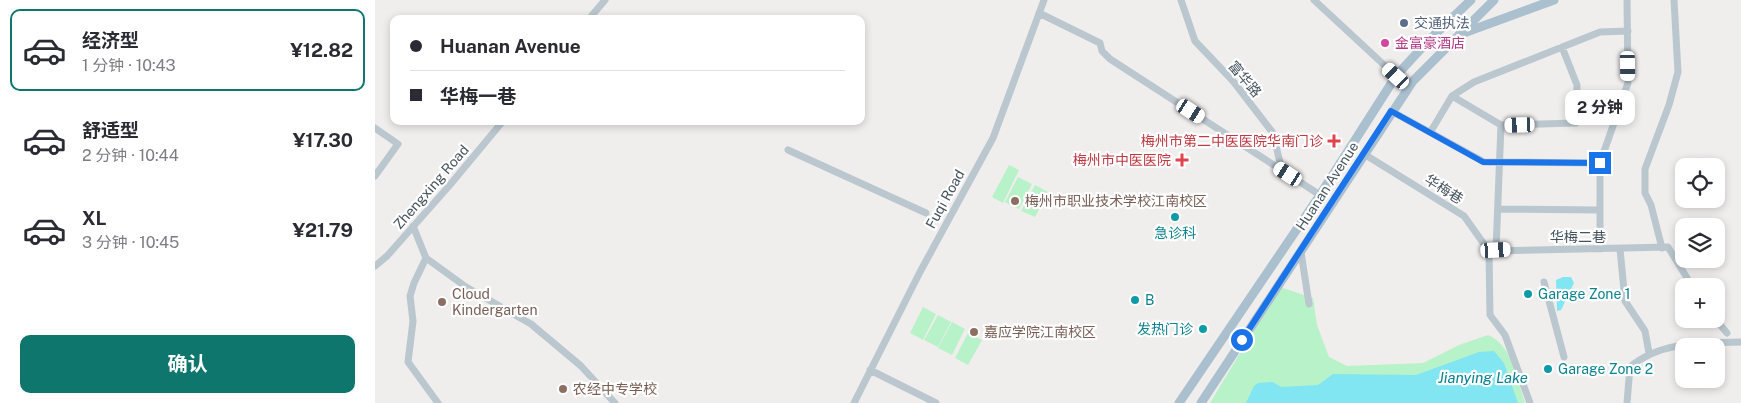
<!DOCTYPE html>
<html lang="zh">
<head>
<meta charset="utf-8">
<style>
	:root { --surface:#fff; --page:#f7f7f7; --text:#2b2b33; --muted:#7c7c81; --line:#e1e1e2; --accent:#0f766e }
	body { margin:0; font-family:"Public Sans","Noto Sans SC",sans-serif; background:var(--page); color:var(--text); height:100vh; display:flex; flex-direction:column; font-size:19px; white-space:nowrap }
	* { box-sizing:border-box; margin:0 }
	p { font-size:16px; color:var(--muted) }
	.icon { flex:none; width:28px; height:28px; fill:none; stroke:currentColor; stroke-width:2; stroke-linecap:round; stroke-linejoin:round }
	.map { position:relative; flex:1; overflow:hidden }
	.panel { display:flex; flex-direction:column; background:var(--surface); width:375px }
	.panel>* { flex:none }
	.hud { position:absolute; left:15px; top:15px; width:475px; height:110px; border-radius:10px; box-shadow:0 2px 8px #0003; display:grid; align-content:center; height:110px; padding:0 20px; background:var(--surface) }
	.fabs { position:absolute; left:1300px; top:158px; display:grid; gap:10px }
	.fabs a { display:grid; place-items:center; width:50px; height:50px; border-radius:10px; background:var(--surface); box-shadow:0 2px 8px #0003; font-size:25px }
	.end { position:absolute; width:22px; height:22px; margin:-11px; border:6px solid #1a73e8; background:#fff; box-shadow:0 0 0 2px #fff }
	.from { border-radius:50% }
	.bubble { position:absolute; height:35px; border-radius:10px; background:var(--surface); box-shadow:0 2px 8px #0003; font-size:16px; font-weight:700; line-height:35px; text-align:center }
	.car { position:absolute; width:15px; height:30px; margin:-15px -8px; border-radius:6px; box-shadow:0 0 4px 1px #0007; background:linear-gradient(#fff 24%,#345 0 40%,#fff 0 76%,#345 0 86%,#fff 0) }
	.hud b { display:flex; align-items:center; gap:18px; height:48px; font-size:19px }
	.hud b+b { border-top:1px solid var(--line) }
	.hud i { width:12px; height:12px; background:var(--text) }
	ul { padding:9px 0 0; list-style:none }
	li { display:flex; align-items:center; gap:15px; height:82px; margin:0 10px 8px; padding:0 10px; border:2px solid transparent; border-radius:10px }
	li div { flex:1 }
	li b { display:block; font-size:19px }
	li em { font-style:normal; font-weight:700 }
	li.selected { border-color:var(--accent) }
	li>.icon { width:45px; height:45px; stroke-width:1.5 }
	.button { display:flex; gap:10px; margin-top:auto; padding:10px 20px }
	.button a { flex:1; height:58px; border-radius:10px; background:var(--accent); color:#fff; font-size:20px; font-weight:700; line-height:58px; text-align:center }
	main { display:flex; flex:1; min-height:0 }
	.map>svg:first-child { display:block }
	.green { fill:#b8f2c9 }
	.water { fill:#81e5f2 }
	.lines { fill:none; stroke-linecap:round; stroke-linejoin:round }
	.minor { stroke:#bac7ce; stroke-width:7 }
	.major { stroke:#abc0cf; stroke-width:9 }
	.route { stroke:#1a73e8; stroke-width:6 }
	.service-dot { fill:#5c6f8a; stroke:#fff; stroke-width:2 }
	.hotel-dot { fill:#d1479c; stroke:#fff; stroke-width:2 }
	.health-dot { fill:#e0444e; stroke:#fff; stroke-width:2 }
	.education-dot { fill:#8d6e63; stroke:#fff; stroke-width:2 }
	.culture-dot { fill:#0f9aa8; stroke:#fff; stroke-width:2 }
	.labels { text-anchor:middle; stroke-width:4.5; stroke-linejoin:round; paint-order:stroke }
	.service-label { font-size:14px; fill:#4e5e75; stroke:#fff; text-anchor:start }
	.hotel-label { font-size:14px; fill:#b23c85; stroke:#fff; text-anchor:start }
	.street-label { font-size:14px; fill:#44535c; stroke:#fff }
	.health-label { font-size:14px; fill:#be3a42; stroke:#fff; text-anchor:end }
	.education-label { font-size:14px; fill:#785e54; stroke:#fff; text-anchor:start }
	.culture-label { font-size:14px; fill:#0d838f; stroke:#fff; text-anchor:start }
	.water-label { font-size:15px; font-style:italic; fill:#058191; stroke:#fff }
</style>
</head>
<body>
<main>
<section class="panel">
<ul>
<li class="selected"><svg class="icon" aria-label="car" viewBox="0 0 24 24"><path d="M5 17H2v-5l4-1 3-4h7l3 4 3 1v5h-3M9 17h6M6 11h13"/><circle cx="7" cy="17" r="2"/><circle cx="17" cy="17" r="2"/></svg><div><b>经济型</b><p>1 分钟 · 10:43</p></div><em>¥12.82</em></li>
<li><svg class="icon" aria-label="car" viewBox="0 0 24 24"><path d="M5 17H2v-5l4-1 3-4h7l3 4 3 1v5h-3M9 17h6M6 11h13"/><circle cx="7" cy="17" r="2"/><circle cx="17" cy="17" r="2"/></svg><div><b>舒适型</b><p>2 分钟 · 10:44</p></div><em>¥17.30</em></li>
<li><svg class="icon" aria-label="car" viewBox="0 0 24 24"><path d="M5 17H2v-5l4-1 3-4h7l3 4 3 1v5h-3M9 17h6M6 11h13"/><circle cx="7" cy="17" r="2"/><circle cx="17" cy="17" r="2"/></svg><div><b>XL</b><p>3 分钟 · 10:45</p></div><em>¥21.79</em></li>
</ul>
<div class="button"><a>确认</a></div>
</section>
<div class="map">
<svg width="1366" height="403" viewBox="0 0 1366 403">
	<rect width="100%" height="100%" fill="#f0eded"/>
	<path class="green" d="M634,165L644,170L628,203L617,197Z
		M643,177L657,184L644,209L630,202Z
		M660,185L673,192L660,217L646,211Z
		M905,287L938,298L942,325L954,357L972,366L1048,363L1084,345L1113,335C1138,346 1142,379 1150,403H835Z
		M548,307L561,314L548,340L535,333Z
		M563,315L576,322L563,347L549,340Z
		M577,322L590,329L577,355L563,348Z
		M593,333L607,340L593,365L580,358Z"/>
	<path class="water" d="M1188,277H1196L1199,283L1186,310L1182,311L1181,280Z
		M1119,351L1129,363L1143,403H871L879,386L883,383L898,382L906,387L943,385L958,374L1041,375L1104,352Z"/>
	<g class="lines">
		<path class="minor" d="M806,0L820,41L858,81L898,133L907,171
			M939,0L1021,76
			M664,13L725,43L727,51L735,59L945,195
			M214,19L230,0
			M1077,96L1126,125L1201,123L1202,85L1187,47
			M1016,111L1109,162L1225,163
			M0,128L23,144L0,176
			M1056,131L1077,96L1099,82L1225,32L1253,31
			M413,150L551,213
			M989,154L1089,216L1114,251L1115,315L1130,335L1155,403
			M1124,209L1225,210
			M38,226L51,258L91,287L156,324L206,366L240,403
			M1287,248L1276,205L1270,193V169L1294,105L1303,72L1299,0
			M1225,249V163L1253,83L1252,0
			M1245,249L1250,301L1270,331L1274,353
			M1121,250L1126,125
			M1114,251L1293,247L1317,286
			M926,252L934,304
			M51,258L39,283L35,296L38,321L33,362L63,403
			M0,266L12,256L74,186L128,121
			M1169,282L1189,357
			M1340,319L1352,333
			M495,370L561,403
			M479,403L545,272L618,138L669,0
			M1252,403L1255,367C1285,341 1328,343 1366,342"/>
		<path class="major" d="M1086,34L1179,0
			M804,403L945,195L1021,76L1053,41L1096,0
			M826,403L1038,81L1119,0"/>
	</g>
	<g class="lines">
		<path class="route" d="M867,340L1016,111L1108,162L1225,163"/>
	</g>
	<circle class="service-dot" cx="1029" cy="23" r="5"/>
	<circle class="hotel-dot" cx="1010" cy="43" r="5"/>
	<g class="health-dot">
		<path d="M956.5 133.5h5v5h5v5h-5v5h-5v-5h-5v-5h5z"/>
		<path d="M804.5 152.5h5v5h5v5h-5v5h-5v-5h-5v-5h5z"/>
	</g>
	<g class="education-dot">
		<circle cx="640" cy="201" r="5"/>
		<circle cx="67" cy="302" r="5"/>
		<circle cx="599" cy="332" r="5"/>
		<circle cx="188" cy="389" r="5"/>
	</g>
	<g class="culture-dot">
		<circle cx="800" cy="217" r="5"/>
		<circle cx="1153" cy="294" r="5"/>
		<circle cx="760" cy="300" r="5"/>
		<circle cx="828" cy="329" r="5"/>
		<circle cx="1173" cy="369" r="5"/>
	</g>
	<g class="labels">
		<g class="service-label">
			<text x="1039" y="28">交通执法</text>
		</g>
		<g class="hotel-label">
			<text x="1020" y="48">金富豪酒店</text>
		</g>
		<g class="street-label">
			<text transform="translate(870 79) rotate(50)" y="5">富华路</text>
			<text transform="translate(952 186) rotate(-57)" y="5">Huanan Avenue</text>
			<text transform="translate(56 187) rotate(-49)" y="5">Zhengxing Road</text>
			<text transform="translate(1069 189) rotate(32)" y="5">华梅巷</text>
			<text transform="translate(570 199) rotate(-61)" y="5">Fuqi Road</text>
			<text x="1203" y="242">华梅二巷</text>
		</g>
		<g class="health-label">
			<text x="948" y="146">梅州市第二中医医院华南门诊</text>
			<text x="796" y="165">梅州市中医医院</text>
		</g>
		<g class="education-label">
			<text x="650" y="206">梅州市职业技术学校江南校区</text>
			<text x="77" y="299">Cloud<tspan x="77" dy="16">Kindergarten</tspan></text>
			<text x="609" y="337">嘉应学院江南校区</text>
			<text x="198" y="394">农经中专学校</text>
		</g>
		<g class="culture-label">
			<text x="800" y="238" text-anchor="middle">急诊科</text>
			<text x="1163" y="299">Garage Zone 1</text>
			<text x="770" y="305">B</text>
			<text x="818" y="334" text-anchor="end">发热门诊</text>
			<text x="1183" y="374">Garage Zone 2</text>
		</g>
		<g class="water-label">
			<text x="1108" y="383">Jianying Lake</text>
		</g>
	</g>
</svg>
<div class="fabs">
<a><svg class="icon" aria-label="locate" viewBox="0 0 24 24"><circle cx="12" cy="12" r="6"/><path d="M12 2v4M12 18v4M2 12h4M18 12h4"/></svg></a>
<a><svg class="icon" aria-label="layers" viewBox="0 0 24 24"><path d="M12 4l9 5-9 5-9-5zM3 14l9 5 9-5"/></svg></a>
<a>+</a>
<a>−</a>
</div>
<i class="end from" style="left:867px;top:340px"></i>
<i class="end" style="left:1225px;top:163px"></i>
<div class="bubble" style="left:1190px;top:90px;width:70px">2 分钟</div>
<i class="car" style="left:1253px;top:66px;rotate:179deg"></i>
<i class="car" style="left:1021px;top:76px;rotate:313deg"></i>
<i class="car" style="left:816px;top:111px;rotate:123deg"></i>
<i class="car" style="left:1145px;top:125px;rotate:268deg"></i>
<i class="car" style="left:913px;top:174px;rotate:303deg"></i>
<i class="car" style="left:1121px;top:250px;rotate:87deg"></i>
<div class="hud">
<b><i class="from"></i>Huanan Avenue</b>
<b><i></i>华梅一巷</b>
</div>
</div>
</main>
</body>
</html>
